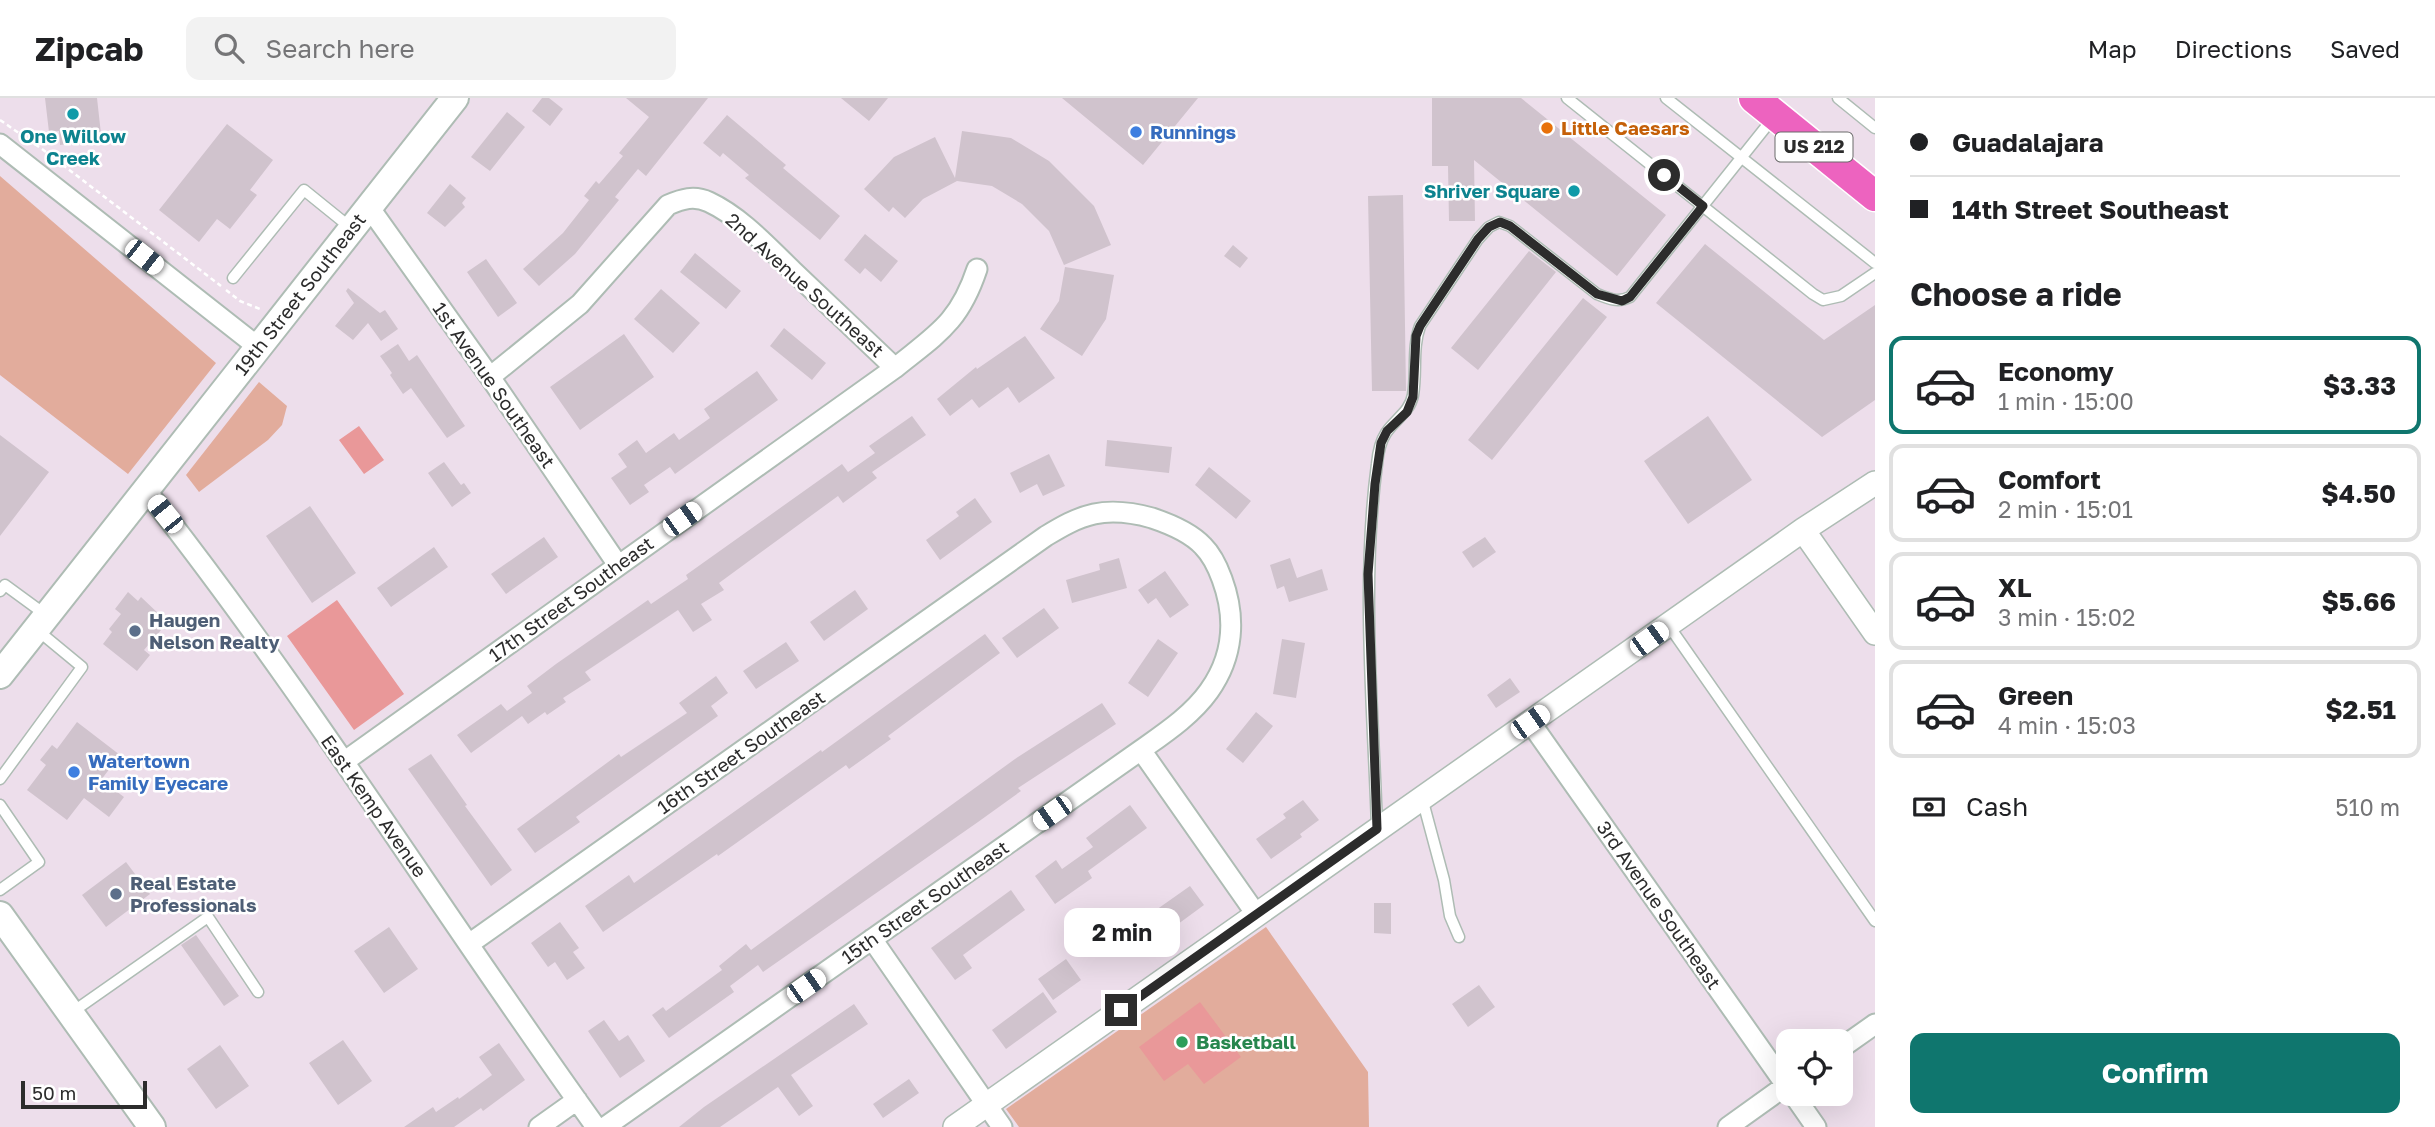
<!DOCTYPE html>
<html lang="en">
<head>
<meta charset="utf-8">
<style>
	:root { --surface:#fff; --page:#f2f2f2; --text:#202124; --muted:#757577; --line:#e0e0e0; --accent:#0f766e }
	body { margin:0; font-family:"Golos Text",sans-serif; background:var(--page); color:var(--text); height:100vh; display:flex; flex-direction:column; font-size:26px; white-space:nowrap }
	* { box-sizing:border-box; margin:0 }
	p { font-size:23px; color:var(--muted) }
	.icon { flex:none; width:38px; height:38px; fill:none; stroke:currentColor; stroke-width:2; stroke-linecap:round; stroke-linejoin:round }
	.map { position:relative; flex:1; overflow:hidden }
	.sheet { display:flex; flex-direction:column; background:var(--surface); width:560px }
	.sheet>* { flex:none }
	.guide { display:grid; align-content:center; height:154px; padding:0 35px; background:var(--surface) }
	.controls { position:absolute; left:1776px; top:931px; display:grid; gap:14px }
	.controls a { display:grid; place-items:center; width:77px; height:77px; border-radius:14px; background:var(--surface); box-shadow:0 7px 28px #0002; font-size:35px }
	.scale { position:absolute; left:21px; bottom:18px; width:126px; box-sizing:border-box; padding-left:7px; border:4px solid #2c2c2c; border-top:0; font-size:19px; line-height:24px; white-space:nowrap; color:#2c2c2c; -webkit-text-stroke:5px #fff; paint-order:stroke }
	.end { position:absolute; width:32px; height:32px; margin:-16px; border:9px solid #2c2c2c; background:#fff; box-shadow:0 0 0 4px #fff }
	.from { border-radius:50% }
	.bubble { position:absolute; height:49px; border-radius:14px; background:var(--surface); box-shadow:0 7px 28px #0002; font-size:23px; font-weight:700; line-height:49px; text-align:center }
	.car { position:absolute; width:21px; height:42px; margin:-21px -10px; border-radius:9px; box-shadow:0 0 5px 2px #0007; background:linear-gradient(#fff 24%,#345 0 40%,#fff 0 76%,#345 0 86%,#fff 0) }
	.guide b { display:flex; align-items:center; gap:24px; height:66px; font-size:26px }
	.guide b+b { border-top:2px solid var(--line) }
	.guide i { width:18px; height:18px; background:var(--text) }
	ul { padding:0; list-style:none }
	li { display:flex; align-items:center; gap:21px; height:98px; margin:0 14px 10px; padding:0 21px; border:4px solid var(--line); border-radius:14px }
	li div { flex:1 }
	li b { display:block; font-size:26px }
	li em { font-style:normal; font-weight:700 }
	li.on { border-color:var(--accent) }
	li>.icon { width:63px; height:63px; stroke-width:1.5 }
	h2 { padding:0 35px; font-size:32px; line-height:84px }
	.pay { display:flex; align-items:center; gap:18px; height:77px; padding:0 35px; font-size:26px }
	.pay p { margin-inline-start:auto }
	.action { display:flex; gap:14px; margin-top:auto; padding:14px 35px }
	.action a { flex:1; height:80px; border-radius:14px; background:var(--accent); color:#fff; font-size:28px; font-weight:700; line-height:80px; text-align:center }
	header { display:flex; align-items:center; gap:42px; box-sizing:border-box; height:98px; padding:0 35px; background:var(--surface); border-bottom:2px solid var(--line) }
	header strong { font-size:33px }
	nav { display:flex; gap:38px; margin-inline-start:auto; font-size:24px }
	.search { width:490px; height:63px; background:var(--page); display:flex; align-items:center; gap:18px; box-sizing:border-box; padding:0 24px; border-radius:14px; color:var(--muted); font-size:26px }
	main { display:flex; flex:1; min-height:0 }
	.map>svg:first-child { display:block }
	.green { fill:#e2ac9c }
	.pitch { fill:#e99899 }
	.building { fill:#d0c3cd }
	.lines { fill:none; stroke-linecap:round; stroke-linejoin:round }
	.service-casing { stroke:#aebcb4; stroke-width:13 }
	.minor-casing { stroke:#aebcb4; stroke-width:23 }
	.tertiary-casing { stroke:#aebcb4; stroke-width:26 }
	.secondary-casing { stroke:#aebcb4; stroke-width:30 }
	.primary-casing { stroke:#fff; stroke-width:33 }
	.path { stroke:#fff; stroke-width:2.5; stroke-dasharray:5 3.5; stroke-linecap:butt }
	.service { stroke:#fff; stroke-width:10 }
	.minor { stroke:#fff; stroke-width:19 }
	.tertiary { stroke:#fff; stroke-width:23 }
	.secondary { stroke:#fff; stroke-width:26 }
	.primary { stroke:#ed63bf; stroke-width:30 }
	.route { stroke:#2c2c2c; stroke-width:9 }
	.culture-dot { fill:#0f9aa8; stroke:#fff; stroke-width:2.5 }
	.food-dot { fill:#e8710a; stroke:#fff; stroke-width:2.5 }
	.shop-dot { fill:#3f7fe0; stroke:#fff; stroke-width:2.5 }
	.service-dot { fill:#5c6f8a; stroke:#fff; stroke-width:2.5 }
	.leisure-dot { fill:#2e9e5b; stroke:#fff; stroke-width:2.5 }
	.labels { text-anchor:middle; stroke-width:5; stroke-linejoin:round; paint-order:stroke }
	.shield { fill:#fff; stroke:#6b6b6b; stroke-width:2 }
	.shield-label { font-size:18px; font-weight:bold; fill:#2c2c2c }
	.food-label { font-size:19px; font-weight:bold; fill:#c56008; stroke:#fff; text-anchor:start }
	.shop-label { font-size:19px; font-weight:bold; fill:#366cbe; stroke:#fff; text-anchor:start }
	.culture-label { font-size:19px; font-weight:bold; fill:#0d838f; stroke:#fff }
	.street-label { font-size:19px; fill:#2c2c2c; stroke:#fff }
	.service-label { font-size:19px; font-weight:bold; fill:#4e5e75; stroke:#fff; text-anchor:start }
	.leisure-label { font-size:19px; font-weight:bold; fill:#27864d; stroke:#fff; text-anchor:start }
</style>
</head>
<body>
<header>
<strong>Zipcab</strong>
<div class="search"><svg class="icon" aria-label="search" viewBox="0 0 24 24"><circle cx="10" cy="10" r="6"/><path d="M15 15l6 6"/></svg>Search here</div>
<nav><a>Map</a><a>Directions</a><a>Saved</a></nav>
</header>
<main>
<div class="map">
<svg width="1875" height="1029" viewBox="0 0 1875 1029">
	<rect width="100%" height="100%" fill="#eddeeb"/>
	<path class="green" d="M0,78L216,265L128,376L0,277Z
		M259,284L287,308L282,327L268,342L199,394L186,377Z
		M1266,829L1368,974L1369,1029H1019L1006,1011Z"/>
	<path class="pitch" d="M359,328L384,362L364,376L339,342Z
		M337,502L404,596L354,632L287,538Z
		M1200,904L1241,959L1204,986L1188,966L1164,983L1139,949Z"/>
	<path class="building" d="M45,0H97L101,36H93L94,43L60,47L59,33L49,34Z
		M542,0H549L563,11L550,28L532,13Z
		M626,0H708L646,78L638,71L615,99L619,102L575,156L539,188L523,171L563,135L589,102L584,98L596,83L599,86L623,58L619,55L649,19Z
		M841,0H888L869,23Z
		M1062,0H1198L1143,67Z
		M1432,0H1521L1666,117L1617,178L1474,62L1475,123H1449L1448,68H1432Z
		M507,14L525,29L490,73L471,59Z
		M727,17L786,67L783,70L840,118L820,142L745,80L749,77L723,55L720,59L703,45Z
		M227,26L273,62L250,92L257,97L230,131L217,121L199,144L159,112Z
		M962,33L1011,40L1049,63L1094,108L1111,147L1064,167L1049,133L1022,106L992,88L957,83L923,101L905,120L893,109L889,114L864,91L894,59L935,39L955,80Z
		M450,86L466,100L462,105L465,109L445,129L427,115Z
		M1403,97L1406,293H1372L1368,98Z
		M865,136L898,163L881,184L865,170L860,176L844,162Z
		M1705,146L1824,242L1875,207V302L1822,339L1656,205Z
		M1233,147L1248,160L1240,170L1224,158Z
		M1529,153L1556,174L1478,272L1451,250Z
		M695,155L741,193L726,211L680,174Z
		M486,161L517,205L498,219L467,174Z
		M1065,169L1114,177L1106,221L1082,258L1040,231L1059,203Z
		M348,190L380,215L385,212L398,231L381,243L368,225L353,242L335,228L354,205L346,193Z
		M661,191L700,225L673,255L634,221Z
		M1583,200L1607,219L1492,362L1468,342Z
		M784,230L826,265L812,282L770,248Z
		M624,236L654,279L580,332L550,289Z
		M1025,238L1055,280L1019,305L1008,289L979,310L972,301L950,318L937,301L976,269L977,271Z
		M398,246L409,263L417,257L465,328L447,340L411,290L403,296L390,277L392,275L380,258Z
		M757,273L778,302L675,376L670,369L644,387L649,394L630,407L611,380L627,369L618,356L637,342L646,355L674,335L679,342L710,320L704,311Z
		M912,318L926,337L872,374L877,380L843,405L838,398L719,485L724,492L701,506L712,522L693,534L678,512L585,574L591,582L563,600L566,604L547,617L545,614L528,626L522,618L471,655L457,637L501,606L507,613L532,595L527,588L556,566L648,502L651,506L688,481L686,477L842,366L848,374L875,355L869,348Z
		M1708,318L1752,382L1688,426L1644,363Z
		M0,337L49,374L0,438Z
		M1107,342L1172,349L1169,375L1105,368Z
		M1049,356L1065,388L1043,398L1037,386L1020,395L1010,375Z
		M444,364L461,387L464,385L471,395L452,409L428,375Z
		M1209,369L1251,403L1236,421L1195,387Z
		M975,400L992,424L940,462L926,442L959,418L956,414Z
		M310,408L356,475L312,505L266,438Z
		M544,439L558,459L506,496L491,476Z
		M1485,439L1496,454L1473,470L1462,454Z
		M434,449L448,469L391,509L377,490Z
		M1119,460L1127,490L1072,505L1066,482L1100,472L1099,466Z
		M1290,460L1297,480L1322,471L1328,492L1289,504L1284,488L1277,491L1270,467Z
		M1165,473L1189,507L1170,520L1156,500L1148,506L1138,492Z
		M855,492L868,511L824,543L810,524Z
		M128,494L138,503L141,499L161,518L154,527L161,532L144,552L150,557L137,573L103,546L112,534L109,531L121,516L115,511Z
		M1044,510L1059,530L1017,560L1002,540Z
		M985,536L1000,555L888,638L891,641L849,671L846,667L718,758L717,756L603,834L585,808L629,777L634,785L821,652L822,654Z
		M1158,541L1178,555L1148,599L1128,585Z
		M1282,541L1305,545L1296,600L1273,596Z
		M786,544L799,563L756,591L743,573Z
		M716,578L728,595L711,608L718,618L576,719L580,724L535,755L517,731L619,656L621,659L687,615L679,605Z
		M1510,580L1520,594L1496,610L1487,597Z
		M1102,605L1116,626L1018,690L1021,693L978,724L763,874L758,867L730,888L734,894L669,940L652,917L663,909L666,913L722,872L719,868L746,846L751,852L1015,661Z
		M1256,614L1273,628L1243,665L1226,651Z
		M77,624L120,657L101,682L124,699L109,719L84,700L67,722L27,692L46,667L40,662L52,647L57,651Z
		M431,656L467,707L465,708L512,772L491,788L408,671Z
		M1303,702L1319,722L1300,736L1302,739L1271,761L1256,741L1286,720L1283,716Z
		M1130,707L1147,730L1088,773L1092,780L1055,806L1035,778L1056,762L1062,771L1093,749L1086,740Z
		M126,764L150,796L106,829L82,797Z
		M1190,788L1204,807L1144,851L1129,831Z
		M1011,792L1025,812L963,857L972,870L955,882L931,850Z
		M1374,805H1391V836L1374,835Z
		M560,824L579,850L573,854L585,870L567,882L555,864L548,869L531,845Z
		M389,829L418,871L384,895L354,853Z
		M196,837L239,898L224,908L181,847Z
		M1066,861L1081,882L1053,902L1038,881Z
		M1479,887L1495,909L1468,929L1452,906Z
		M1043,894L1057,914L1006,951L992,932Z
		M854,906L868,926L791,977L813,1008L799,1018L778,989L720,1029H679L704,1009Z
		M604,922L619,943L628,937L645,963L620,980L588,933Z
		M343,942L372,983L338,1007L309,965Z
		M499,945L525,982L483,1013L481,1010L454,1029H404L433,1009L436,1014L458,999L459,1001L492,977L479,959Z
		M220,947L249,988L216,1011L187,971Z
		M909,981L919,995L883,1020L873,1006Z"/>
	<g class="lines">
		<g class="service-casing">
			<path id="service" d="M1567,0L1813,196L1823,202L1841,198L1875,175
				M1666,0L1875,165
				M1838,0L1875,30
				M233,180L304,92L351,130
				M0,493L5,487L46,517
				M1669,528L1875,823
				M0,681L82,569L36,531
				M1422,700L1444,782L1450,818L1459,839
				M0,707L39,764L0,792
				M1377,729C1373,608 1361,486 1377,366C1378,355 1380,344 1386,335C1395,321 1410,314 1413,297C1417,274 1412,250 1420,228L1478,141L1489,129L1499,124L1510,128L1597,196C1609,201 1618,205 1630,199L1773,20
				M71,915L208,819L258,894"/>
		</g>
		<g class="minor-casing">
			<path id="minor" d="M0,46L258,249
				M369,109L490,279L618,467
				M490,279L580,206L668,107C682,101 694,97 709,104C741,119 768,149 793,173C827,205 861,238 895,270
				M145,391C307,596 444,818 596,1029
				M1530,624L1788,990
				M1141,652L1256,816
				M345,663L895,270C937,236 959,225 977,171
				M872,841L1002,1029
				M469,846L1046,438C1061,429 1076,420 1094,416C1113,412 1134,415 1152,420C1170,426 1190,434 1203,448C1211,456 1218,470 1222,481C1236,519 1234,558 1209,593C1192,617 1165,635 1141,652L605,1029
				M1841,950L1875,926
				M1793,996L1816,1029
				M539,1029L577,1002
				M1728,1029L1788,986"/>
		</g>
		<g class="tertiary-casing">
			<path id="tertiary" d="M1803,432L1875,535
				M955,1029L1803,432L1875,385"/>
		</g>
		<g class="secondary-casing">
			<path id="secondary" d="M0,577L455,0
				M0,817L152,1029"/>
		</g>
		<g class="primary-casing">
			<path id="primary" d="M1754,0L1875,98"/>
		</g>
		<path class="path" d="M0,22L42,51L221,188
			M226,192L240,203L260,211"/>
		<use href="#service" class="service"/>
		<use href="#minor" class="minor"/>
		<use href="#tertiary" class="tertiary"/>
		<use href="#secondary" class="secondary"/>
		<use href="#primary" class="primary"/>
	</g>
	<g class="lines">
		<path class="route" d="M1121,912L1377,731L1368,476L1375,386L1381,345L1387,333L1407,314L1413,299L1416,238L1420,228L1478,141L1489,129L1500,124L1510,128L1597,196L1622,203L1630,199L1703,108L1664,77"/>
	</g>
	<g class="culture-dot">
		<circle cx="73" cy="16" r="7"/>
		<circle cx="1574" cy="93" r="7"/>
	</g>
	<circle class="food-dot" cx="1547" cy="30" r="7"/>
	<g class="shop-dot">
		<circle cx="1136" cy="34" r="7"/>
		<circle cx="74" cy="674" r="7"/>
	</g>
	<g class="service-dot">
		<circle cx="135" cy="533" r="7"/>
		<circle cx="116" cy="796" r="7"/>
	</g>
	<circle class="leisure-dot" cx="1182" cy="944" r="7"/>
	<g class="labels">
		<rect class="shield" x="1775.5" y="34.5" width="77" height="29" rx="5"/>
		<g class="shield-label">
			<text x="1814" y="55">US 212</text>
		</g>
		<g class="food-label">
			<text x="1561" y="37">Little Caesars</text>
		</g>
		<g class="shop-label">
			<text x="1150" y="41">Runnings</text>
			<text x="88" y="670">Watertown<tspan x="88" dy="22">Family Eyecare</tspan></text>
		</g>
		<g class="culture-label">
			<text x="73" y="45">One Willow<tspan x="73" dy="22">Creek</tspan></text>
			<text x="1560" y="100" text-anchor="end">Shriver Square</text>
		</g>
		<g class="street-label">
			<text transform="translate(805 187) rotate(42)" y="7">2nd Avenue Southeast</text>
			<text transform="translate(300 196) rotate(-52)" y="7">19th Street Southeast</text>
			<text transform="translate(494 287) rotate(55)" y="7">1st Avenue Southeast</text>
			<text transform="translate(571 501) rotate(-36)" y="7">17th Street Southeast</text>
			<text transform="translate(741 654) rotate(-35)" y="7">16th Street Southeast</text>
			<text transform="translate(374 708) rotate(55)" y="7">East Kemp Avenue</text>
			<text transform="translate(925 804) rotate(-35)" y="7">15th Street Southeast</text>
			<text transform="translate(1659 807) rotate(55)" y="7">3rd Avenue Southeast</text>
		</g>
		<g class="service-label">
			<text x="149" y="529">Haugen<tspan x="149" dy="22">Nelson Realty</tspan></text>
			<text x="130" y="792">Real Estate<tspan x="130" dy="22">Professionals</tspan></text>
		</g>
		<g class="leisure-label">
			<text x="1196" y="951">Basketball</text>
		</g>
	</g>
</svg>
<div class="controls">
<a><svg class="icon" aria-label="locate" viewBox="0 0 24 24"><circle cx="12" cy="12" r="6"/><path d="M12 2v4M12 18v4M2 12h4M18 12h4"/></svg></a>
</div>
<div class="scale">50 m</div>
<i class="end from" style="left:1664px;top:77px"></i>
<i class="end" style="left:1121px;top:912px"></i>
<div class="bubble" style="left:1064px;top:810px;width:116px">2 min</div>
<i class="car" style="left:144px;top:159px;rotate:128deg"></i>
<i class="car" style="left:165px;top:416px;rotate:321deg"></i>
<i class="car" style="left:682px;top:421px;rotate:55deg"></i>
<i class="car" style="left:1649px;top:541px;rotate:54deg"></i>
<i class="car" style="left:1530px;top:624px;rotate:55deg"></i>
<i class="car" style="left:1052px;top:715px;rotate:235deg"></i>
<i class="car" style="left:806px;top:888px;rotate:55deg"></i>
</div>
<section class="sheet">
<div class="guide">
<b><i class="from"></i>Guadalajara</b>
<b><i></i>14th Street Southeast</b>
</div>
<h2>Choose a ride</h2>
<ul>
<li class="on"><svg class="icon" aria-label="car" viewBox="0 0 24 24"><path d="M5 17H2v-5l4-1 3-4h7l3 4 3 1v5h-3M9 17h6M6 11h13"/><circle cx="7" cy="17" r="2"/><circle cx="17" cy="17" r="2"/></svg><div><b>Economy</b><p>1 min · 15:00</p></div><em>$3.33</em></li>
<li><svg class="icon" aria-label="car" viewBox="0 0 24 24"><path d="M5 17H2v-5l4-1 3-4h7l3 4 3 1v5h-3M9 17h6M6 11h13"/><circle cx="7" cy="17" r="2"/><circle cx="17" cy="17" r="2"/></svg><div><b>Comfort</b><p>2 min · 15:01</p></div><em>$4.50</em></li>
<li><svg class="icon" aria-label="car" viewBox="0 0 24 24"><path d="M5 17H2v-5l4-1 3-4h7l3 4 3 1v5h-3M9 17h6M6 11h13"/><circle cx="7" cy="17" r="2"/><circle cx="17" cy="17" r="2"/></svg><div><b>XL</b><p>3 min · 15:02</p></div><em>$5.66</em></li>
<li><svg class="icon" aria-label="car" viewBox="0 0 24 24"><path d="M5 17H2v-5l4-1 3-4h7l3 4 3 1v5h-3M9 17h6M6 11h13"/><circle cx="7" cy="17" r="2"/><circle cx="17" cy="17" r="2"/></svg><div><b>Green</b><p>4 min · 15:03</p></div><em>$2.51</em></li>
</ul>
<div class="pay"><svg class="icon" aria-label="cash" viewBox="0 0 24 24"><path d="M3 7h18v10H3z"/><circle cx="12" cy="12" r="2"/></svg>Cash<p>510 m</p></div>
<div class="action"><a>Confirm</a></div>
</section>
</main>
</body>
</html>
